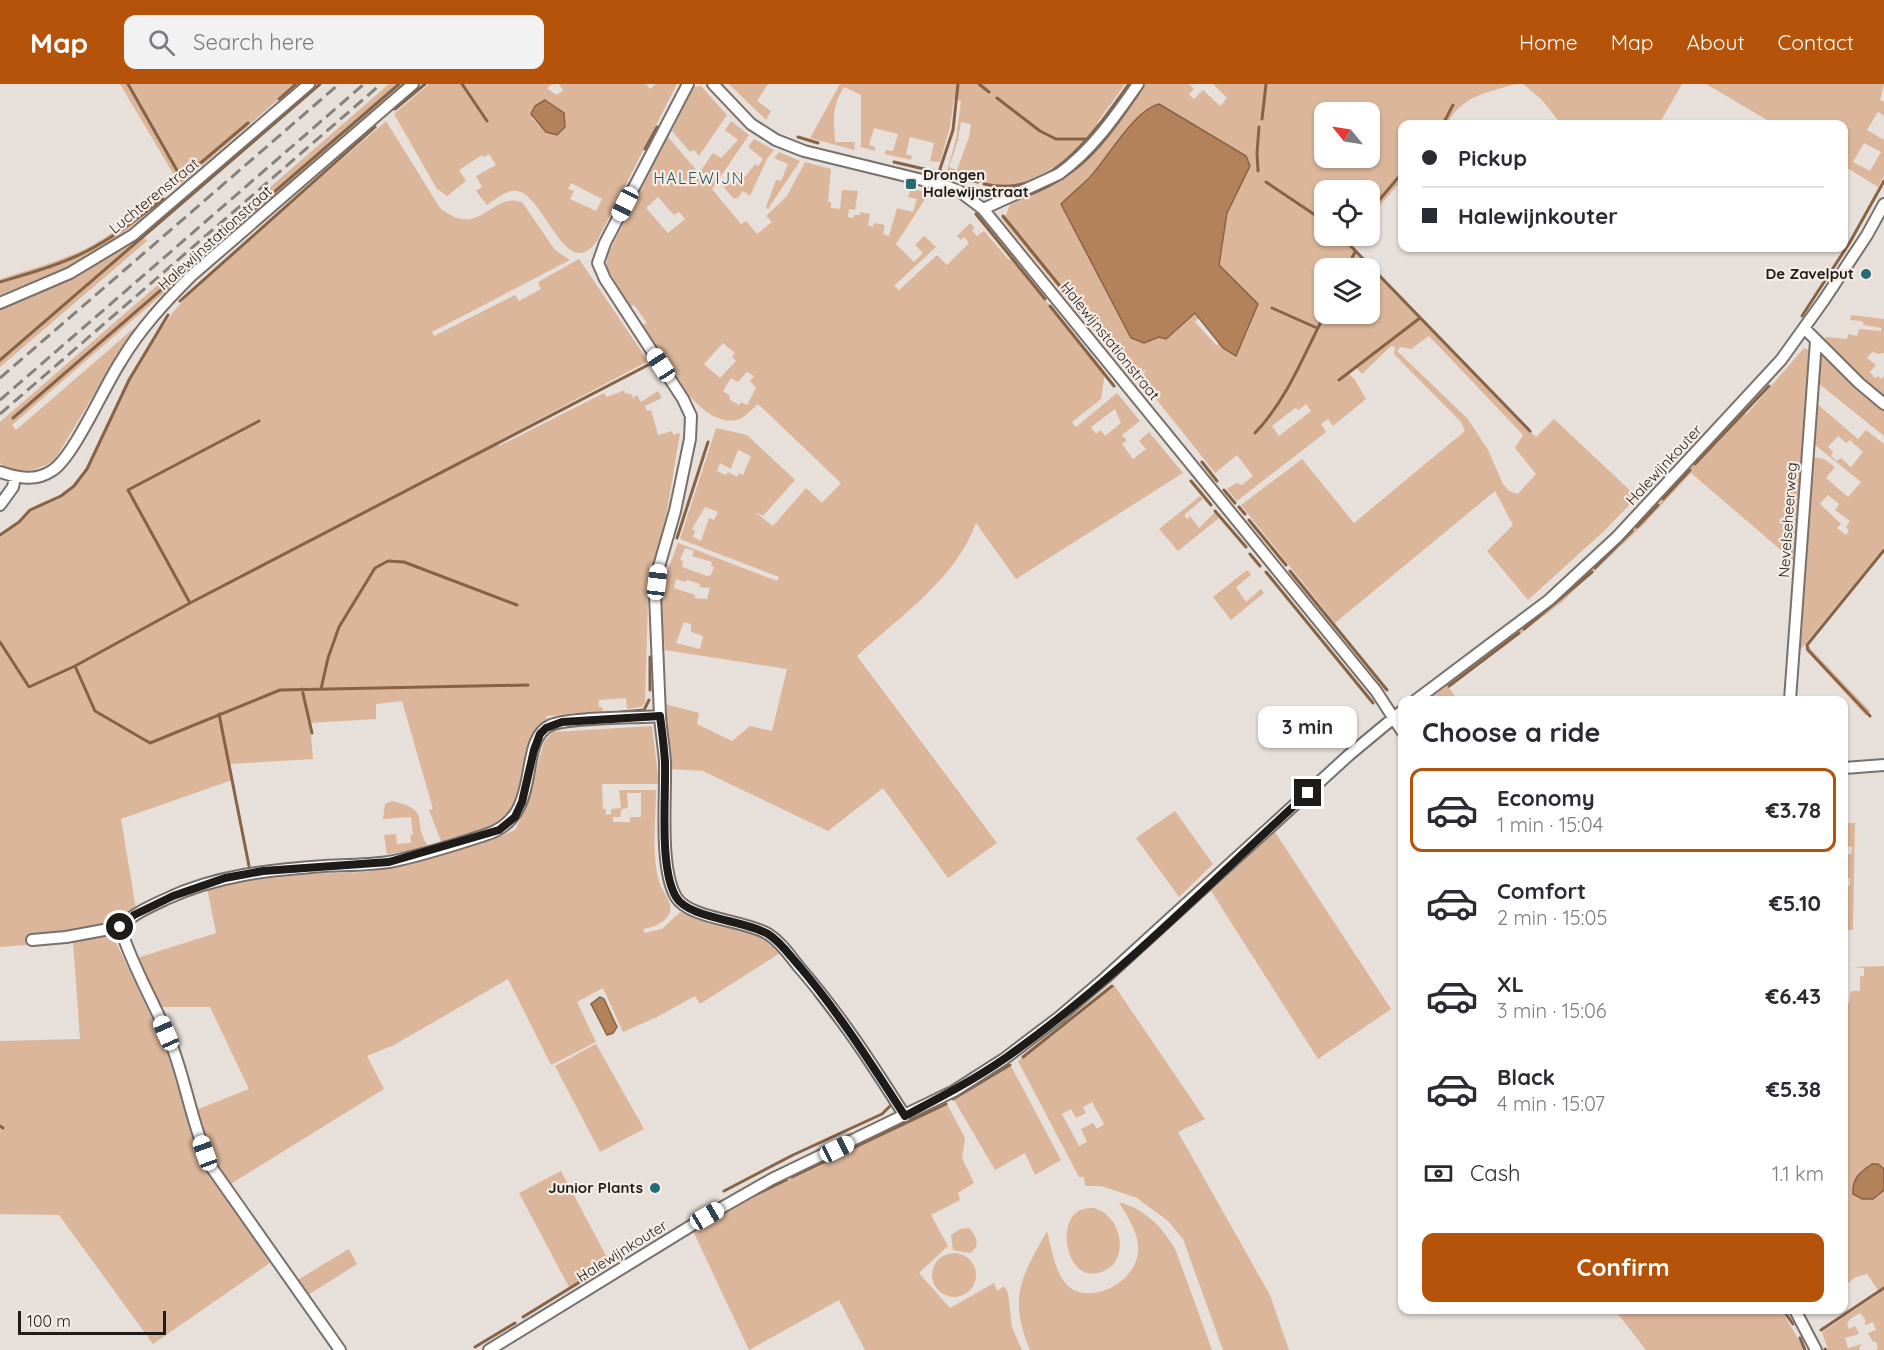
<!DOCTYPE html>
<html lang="en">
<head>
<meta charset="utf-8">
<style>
	:root { --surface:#fff; --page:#f2f2f3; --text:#2b2b33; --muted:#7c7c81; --line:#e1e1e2; --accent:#b45309 }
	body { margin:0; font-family:Quicksand,sans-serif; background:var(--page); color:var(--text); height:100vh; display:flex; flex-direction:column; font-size:22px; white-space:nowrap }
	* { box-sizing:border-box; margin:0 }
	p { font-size:20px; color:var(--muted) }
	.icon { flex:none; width:33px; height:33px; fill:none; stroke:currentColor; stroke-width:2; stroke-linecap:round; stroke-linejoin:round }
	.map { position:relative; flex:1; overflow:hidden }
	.drawer { position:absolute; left:1398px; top:612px; width:450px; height:618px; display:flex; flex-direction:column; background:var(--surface); border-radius:12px; box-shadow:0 2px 4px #0004 }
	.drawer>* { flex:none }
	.hud { position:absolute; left:1398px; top:36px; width:450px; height:132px; border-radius:12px; box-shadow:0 2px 4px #0004; display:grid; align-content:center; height:132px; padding:0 24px; background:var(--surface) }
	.needle { width:39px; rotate:300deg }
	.fabs { position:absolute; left:1314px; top:18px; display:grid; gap:12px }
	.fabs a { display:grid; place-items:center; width:66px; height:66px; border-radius:12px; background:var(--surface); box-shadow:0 2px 4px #0004; font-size:30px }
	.scale { position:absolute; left:18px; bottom:15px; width:148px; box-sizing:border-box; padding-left:6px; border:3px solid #1e1b19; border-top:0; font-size:16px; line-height:21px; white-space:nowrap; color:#1e1b19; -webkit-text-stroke:4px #f5ece6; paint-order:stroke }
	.end { position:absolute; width:27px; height:27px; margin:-14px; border:8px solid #1e1b19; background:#fff; box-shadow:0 0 0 3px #fff }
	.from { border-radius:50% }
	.bubble { position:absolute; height:42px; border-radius:12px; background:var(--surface); box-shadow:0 2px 4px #0004; font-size:20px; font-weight:800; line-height:42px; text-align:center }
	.car { position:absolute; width:18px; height:36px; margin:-18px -9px; border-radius:8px; box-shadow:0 0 4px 2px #0007; background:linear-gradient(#fff 24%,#345 0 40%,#fff 0 76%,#345 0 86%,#fff 0) }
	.hud b { display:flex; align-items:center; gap:21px; height:57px; font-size:22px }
	.hud b+b { border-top:2px solid var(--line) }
	.hud i { width:15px; height:15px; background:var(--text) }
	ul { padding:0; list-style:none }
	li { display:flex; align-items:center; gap:18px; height:84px; margin:0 12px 9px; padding:0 12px; border:3px solid transparent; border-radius:12px }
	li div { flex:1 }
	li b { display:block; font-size:22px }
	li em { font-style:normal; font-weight:800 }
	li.active { border-color:var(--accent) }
	li>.icon { width:54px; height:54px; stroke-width:1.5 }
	h2 { padding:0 24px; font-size:27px; line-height:72px }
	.pay { display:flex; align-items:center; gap:15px; height:66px; padding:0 24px; font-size:22px }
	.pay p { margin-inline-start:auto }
	.primary-button { display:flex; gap:12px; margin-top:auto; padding:12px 24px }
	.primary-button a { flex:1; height:69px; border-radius:12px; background:var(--accent); color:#fff; font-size:24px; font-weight:800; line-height:69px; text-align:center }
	header { display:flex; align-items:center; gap:36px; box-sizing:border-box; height:84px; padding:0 30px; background:var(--accent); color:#fff }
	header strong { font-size:28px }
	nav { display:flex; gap:33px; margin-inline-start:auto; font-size:21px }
	.search { width:420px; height:54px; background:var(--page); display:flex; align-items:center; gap:15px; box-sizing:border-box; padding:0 21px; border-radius:12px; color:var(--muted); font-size:22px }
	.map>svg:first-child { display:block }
	.green { fill:#dcb69a; fill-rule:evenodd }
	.water { fill:#b4825a; stroke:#876346; stroke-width:1.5 }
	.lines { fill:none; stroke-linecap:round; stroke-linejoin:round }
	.stream { stroke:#876346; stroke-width:3 }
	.minor-casing { stroke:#78706b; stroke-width:14 }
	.minor { stroke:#fff; stroke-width:10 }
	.rail { stroke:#87817d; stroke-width:3; stroke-dasharray:12 6; stroke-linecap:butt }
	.route { stroke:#1e1b19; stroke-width:8 }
	.poi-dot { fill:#246d77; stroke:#f5ece6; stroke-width:2 }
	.labels { text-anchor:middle; stroke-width:4.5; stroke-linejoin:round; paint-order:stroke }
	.poi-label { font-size:15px; font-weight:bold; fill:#1e1b19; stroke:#f5ece6; text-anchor:end }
	.street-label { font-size:15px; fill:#1e1b19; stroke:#f5ece6 }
	.neighbourhood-label { font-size:16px; letter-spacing:1.5px; fill:#1f5861; stroke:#f5ece6 }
</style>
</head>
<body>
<header>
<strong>Map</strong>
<div class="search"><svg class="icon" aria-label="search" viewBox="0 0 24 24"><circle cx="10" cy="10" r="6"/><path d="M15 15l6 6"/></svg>Search here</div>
<nav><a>Home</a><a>Map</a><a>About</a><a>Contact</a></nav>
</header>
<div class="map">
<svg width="1884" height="1266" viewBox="0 0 1884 1266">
	<rect width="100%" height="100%" fill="#e7dfd9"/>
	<path class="green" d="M120,0H296L180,101Z
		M389,0H404L12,341L16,346L140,239L121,265L54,377C36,387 18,392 0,379V338Z
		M429,0H552L547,4L556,11L563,7L559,0H646L650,5L656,0H677L597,157C564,203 543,101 512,107C504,108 494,116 487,121L476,107L482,103L476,92L496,81L489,70L484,73L482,71L459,86L466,97L447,112L437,105L394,30ZM545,16L557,23L562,47L557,51L546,48L532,34ZM571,99L602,115L596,127L570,115L574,107L568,105Z
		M729,0H768L757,17L771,27L766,36Z
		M840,0H1125L1097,39L1105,43C1078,66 1038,102 1001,102C987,102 962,91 947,87L956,55L961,17L954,15L950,43L940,78L930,77L934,59L910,53L906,70L912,72L911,76L885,70L886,66L893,67L898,50L874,44L869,61L875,63V67L861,63V11L844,3C831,24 834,36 835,58H855L854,66L810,54ZM961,38L971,40L969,53L957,86L949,83L958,56Z
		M1146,0H1189L1194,5L1189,10L1194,15L1203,6L1220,22L1227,14L1213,0H1516C1486,9 1463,11 1447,40H1402V96L1370,133V106H1324V152H1353L1347,159L1536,353L1554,335L1637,413L1603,448L1528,516L1487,467L1513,441L1495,407L1335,539L1241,421L1302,375L1354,439L1465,347L1461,338L1394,270L1395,263L1391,262L1362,290L1357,284L1348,289L1355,296L1366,315L1333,342L1328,335L1321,340L1326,348L1237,417L1227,405L1236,399L1242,401L1253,392L1237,371L1215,389L1141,296L1146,285L1134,296L1001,134L1006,131L1010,120L1017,115L1039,107L1074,84ZM1159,20L1246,72L1250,82L1227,129L1219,181L1258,220L1236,272L1220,260L1216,261L1195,238L1199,234L1194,229L1166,255L1159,253L1144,259L1131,254L1061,120C1095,88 1126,53 1159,20ZM1324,28H1370V74H1324ZM1324,184H1370V230H1324ZM1429,252L1523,351L1515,364L1536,390L1518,410L1509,407L1503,400L1488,366L1468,335L1397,267L1400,263L1411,265ZM1306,320L1311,327L1279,352L1272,342L1295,324L1299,326Z
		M1523,0H1682L1659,40H1561L1542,16Z
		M1706,0H1884L1880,16L1884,18V32L1878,28L1867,46L1884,56V92L1878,103L1844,82V40H1774ZM1864,59L1881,68L1870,87L1853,78Z
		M701,2L727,31L699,72L694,66L690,68L672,47L694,3Z
		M386,37L440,124C481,157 491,107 522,118L555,166L570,176L432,248L434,252L515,211L519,217L541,205L538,198L579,175L648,277L498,357L499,362L604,309L607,313L625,306L624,309L631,310L633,314L637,311L641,318L658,307L662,314L645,322L647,327L651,326L658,351L672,347L673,351L680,349L666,433L670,431L655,479L649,481L645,619L641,623L627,625L626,614L599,616V623H602L603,627L547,632L546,637L540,644L513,729L502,740L442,760L429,726L433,725L402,617L376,620V635L310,639L313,675L229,680L232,696L121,735L136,825L115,839L71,849L27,853L28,861L0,863V449L10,444L38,420L68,408L81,396L94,372L129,293L173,228L197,201Z
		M731,37L749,51L712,105L741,140L746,137L757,150L772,138L766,132L787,112L805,78L831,85L828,118H831V124L840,125L842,106L858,107L855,126L849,125L848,133L853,134L854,131H860V128L870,130L868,141L873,143L874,139L885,141L883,150L889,152L897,124L913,128L917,115L908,113L911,104L929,109L896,160L914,178L923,169L915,161L924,152L936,163L894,202L899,206L937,171L947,181L969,159L964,153L961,156L957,152L970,139L975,144L972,146L977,152L984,147L1009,176L1011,175L1105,288L1101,315L1072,338L1076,343L1117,309L1140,337L1122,351L1127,356L1122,360L1133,375L1146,365L1139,357L1149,348L1183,389L1016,495L976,439C955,496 900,532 857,572L997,759L948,794L883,704L828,747L703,687L670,685L665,620L699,629L697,640L732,657L750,642L772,647L787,585L665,566L660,514L668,485L678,459L777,497L779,493L680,455L716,344L747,351L795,396L763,432L755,428L773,442L806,404L822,419L841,399L758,320C752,325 744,335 736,336C698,344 659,268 642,242L647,239L634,221L630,223L606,182L608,170L668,53L699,89L713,69L721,74L738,56L725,46ZM658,113L674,131L679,128L685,135L668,149L646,124ZM723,259L735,269L732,273L736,277L720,294L704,280ZM747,288L754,292L750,297L756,304L747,321L741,318L739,321L729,315L730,312L723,307L731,294L738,298ZM1115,325L1121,339L1105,352L1101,346L1096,350L1091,343ZM738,366L751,372L743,391L739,389L737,393L728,388L726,391L717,387L720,379L731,385ZM705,423L718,428L714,436L709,434L701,457L693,453L695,447L692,445ZM685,464L694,467L692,472L712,478L711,482L714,483L711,491L707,492L682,483L683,477L680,476ZM676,495L685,498L687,496L700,500L699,503L710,504L707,515L695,514V511L674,504ZM684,538L691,540V548L703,552L700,565L676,559Z
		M754,55L774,66L767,75L750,112L743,107L738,114H733L723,102L733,85L745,93L755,80L758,82L763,75L748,63Z
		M779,68L800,77L768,125L766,123L776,96L781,97L788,80L774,74Z
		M164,111L167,115L105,163L63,187L0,212V195C28,186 57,178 83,166C112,152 138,129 164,111Z
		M141,151L147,157L0,283V224L75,194Z
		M1851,231L1884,235V269L1877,270L1873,267L1867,274L1876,281L1870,288L1875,294L1878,292L1881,295L1884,292V314L1848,284L1823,257L1826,253L1847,255L1848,250L1857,252L1859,245L1881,247V244L1864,241L1862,237L1850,236Z
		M1804,264L1810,267L1812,273L1796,479L1691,389L1644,440L1562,518L1449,604L1458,616H1428L1581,493L1616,461L1741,327L1746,331Z
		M1820,270L1825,271L1884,322V352L1818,299Z
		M1817,320L1858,355L1866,346L1884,360V463L1801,565H1798L1812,373L1824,375L1835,383L1826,394L1848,413L1861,398L1814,360ZM1838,352L1846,359L1850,356L1863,368L1851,383L1841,374L1837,377L1831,372L1833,368L1828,363ZM1828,411L1839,420L1835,426L1850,437L1846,443L1849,446L1846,451L1837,444L1841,440L1820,420Z
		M1200,412L1203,415L1184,431L1187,435L1190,432L1199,444L1214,429L1219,434L1178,467L1159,445Z
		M1247,486L1251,491L1236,503L1246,518L1261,505L1264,509L1231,536L1213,513Z
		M1808,562L1870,627L1866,632L1805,565Z
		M652,642L659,700H602L603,725H606V731L611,730V725L621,724L619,706H656C656,736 651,768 659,798C662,807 673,819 670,828C667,838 654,843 644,845V849L662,845L680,828C717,837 755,839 780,869L700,920L695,912L657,933L623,948L603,904L577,918L596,958L551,981L508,895L394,961L367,972L384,1005L229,1101L208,1068L196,1026L249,1005L210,923H158L134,875L216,849L207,804L241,797L309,790L367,788L484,759L515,746L524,728L544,658L553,648ZM627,709H641V733H630V738H613V733H620L622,725L628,724Z
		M392,717C435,727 409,738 430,764L387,770L384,751L396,750L397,760L411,759L410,751H413L411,733L383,735L385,720Z
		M1175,727L1213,780L1179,813L1136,754Z
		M1844,739H1855L1853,846H1844V802H1850V794L1844,792V770H1851L1852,763L1844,762Z
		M1275,748L1391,925L1318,975L1211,807Z
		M105,852L114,854L165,962L194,1056L193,1066L270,1179L153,1260L59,1131L0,1130V957L80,955L73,858Z
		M1884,882V1266H1876L1878,1264L1876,1258H1873L1868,1249L1876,1246L1873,1238L1865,1241V1235L1860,1229L1850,1235L1847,1239L1849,1245L1855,1242L1859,1250L1845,1254L1848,1264L1862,1260L1859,1263L1860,1266H1828L1822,1248L1880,1209L1867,1190L1856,1193L1844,1202V966L1848,962L1844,960V919H1849L1851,907H1860V892H1864V884L1852,883Z
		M1114,901L1205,1035L1178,1048L1270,1211L1289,1266H1223L1183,1155L1168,1137L1137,1114L1101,1102H1085L1084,1093H1079L1018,977ZM1092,1018L1104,1040L1097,1045L1093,1039L1081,1045L1087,1058L1079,1062L1062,1030L1071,1025L1076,1034L1086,1029L1083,1023Z
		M596,960L644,1045L600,1068L555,982Z
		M1011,982L1061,1076L1035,1091L1025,1069L995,1086L954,1016Z
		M947,1020L965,1054L962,1074L974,1099L958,1109L960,1116L931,1131L948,1162L919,1189L950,1224L994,1199L997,1207L1004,1202L1008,1209L1012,1243L1022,1266H865L839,1216L749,1266L693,1147L784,1096Z
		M561,1087L610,1179L569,1203L519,1109Z
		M1119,1118C1146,1126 1163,1143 1176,1167L1212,1266H1030C1008,1213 1021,1194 1047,1147C1051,1162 1054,1183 1063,1196C1083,1227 1142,1199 1138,1161C1137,1146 1126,1131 1119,1118Z
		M1093,1124C1117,1129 1128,1162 1113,1181C1066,1219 1047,1120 1093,1124Z
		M969,1144C977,1153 981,1162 970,1169L953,1166L951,1151L960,1145Z
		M349,1165L357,1180L305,1213L294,1198Z
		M932 1191a22 22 0 1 1 44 0a22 22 0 1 1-44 0Z
		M1621,1226H1781L1805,1266H1646L1618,1230Z"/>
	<path class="water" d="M545,16L564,29L565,43L557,51L546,48L531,30L535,22Z
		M1159,20L1246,72L1250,82L1227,129L1219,181L1258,220L1236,272L1223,264L1195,229L1166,255L1159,253L1144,259L1131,254L1061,120C1070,111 1080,103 1089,94C1108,74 1134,26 1159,20Z
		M600,913L604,915L617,943L613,949L607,951L591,920Z
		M1872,1080H1878L1884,1085V1106L1873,1115H1862L1853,1110C1852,1094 1860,1088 1872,1080Z"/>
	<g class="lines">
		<path class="stream" d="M128,0L179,90
			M462,0L487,37
			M958,0L953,46L940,85L941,88L978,98
			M979,0L989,8
			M997,14L1040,47L1056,55H1087
			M279,15L296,0
			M395,25L425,0
			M1262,35L1266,0
			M1443,40L1453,21
			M798,53L818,59
			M645,65L657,43
			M894,78L937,88
			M1258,87L1257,69L1259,43
			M178,98L248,39
			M1266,98L1324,137
			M984,100C1051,116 1095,47 1129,0
			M1018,115C1080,94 1102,62 1138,10
			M1370,127L1402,89
			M976,130L1045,215
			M1003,132L1129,287
			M1341,152L1530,347
			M1347,184L1355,168
			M0,198C30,189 60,181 87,167C115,153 139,133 163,115
			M180,217L375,43
			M1050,222L1114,302
			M1272,224L1317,244
			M1802,232L1850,158L1884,97
			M0,276L320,0
			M1339,296L1420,234
			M13,334L399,0
			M1255,349C1287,316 1304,270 1325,230
			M1202,378L1217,397
			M1695,380L1769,302
			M1191,397L1211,421
			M1224,406L1235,419
			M1663,415L1690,386
			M1239,423L1245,430
			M1215,427L1246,463
			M1249,436L1286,481
			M1637,443L1658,421
			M0,451L19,438L30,426L61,412L74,402L87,385L129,296L168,231
			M677,454L708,358
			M1250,470L1260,482
			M1595,484L1632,447
			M1290,487L1387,606
			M1266,488L1373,619
			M190,519L128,406L259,337
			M1524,545L1592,488
			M0,558L29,603L75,582L95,627L150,659L280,606L528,601
			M650,573V606
			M75,582L190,519L650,280
			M1449,602L1519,549
			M302,605L312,649
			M321,605L328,574L339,543L375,484L388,477L404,478L517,521
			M621,628L644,626L649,616
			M219,630L249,782
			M1870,632L1808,566L1807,561L1884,466
			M1401,667L1402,669
			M815,911L844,949
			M1023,973L1112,902
			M953,1015L1010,981
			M0,1042L3,1044
			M792,1093L946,1020
			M724,1107L793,1071L882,1030L891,1021L889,1016
			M755,1111L786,1096
			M1783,1226L1793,1240
			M523,1233L609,1180
			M1821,1246L1884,1204
			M1800,1254L1805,1266
			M475,1263L515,1239
			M1825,1265L1826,1266"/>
		<g class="minor-casing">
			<path id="minor" d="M713,0L751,40L776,56L804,67L943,101L959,107L983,125L1376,607L1402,647
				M983,125L1059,90C1092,66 1115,33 1138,0
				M0,219L70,189L133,151L309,0
				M1804,244L1859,299L1884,320
				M0,388C18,394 36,398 53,386C74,372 105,301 121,277C140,245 165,218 191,192L413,0
				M0,421L13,403L15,393
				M1416,616L1549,516L1617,453L1781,276L1824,216L1867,151L1884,120
				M1790,616L1816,257
				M660,632C661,647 664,663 665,678C666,713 659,784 676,813C689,835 745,836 768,850C781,858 790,872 799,883C839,929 872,980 905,1032
				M1844,684L1884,681
				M32,856L66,853L120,843
				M1795,1226L1816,1266
				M340,1266L212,1084C193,1045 187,1002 172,962C156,921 133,885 120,843C133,830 149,823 166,815C217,791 269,786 325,782C346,781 368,781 389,778C421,772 454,761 485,751C546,733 515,657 551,641C569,633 637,634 660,632L655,510L658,486L675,427L690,355L691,332L683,315L605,195L598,179L605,159L688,0
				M489,1266L707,1132L772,1095L954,1007L1004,975L1058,934L1105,894L1349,671L1402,627"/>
		</g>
		<use href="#minor" class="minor"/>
		<path class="rail" d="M0,294L339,0
			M0,316L364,0
			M0,330L381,0"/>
	</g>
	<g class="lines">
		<path class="route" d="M120,843L134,831L173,812L225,794L263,787L389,778L499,746L515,733L522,718L534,666L540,650L546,644L562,638L660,632C662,647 664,663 665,678C666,712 659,785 676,813C689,835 745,836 768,850C781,858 790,872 800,883C839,929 872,981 905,1032C939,1014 972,997 1004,975C1114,898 1209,799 1308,709"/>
	</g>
	<g class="poi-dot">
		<rect x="905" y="94" width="12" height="12" rx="3"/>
		<circle cx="1866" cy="190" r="6"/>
		<circle cx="655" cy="1104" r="6"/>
	</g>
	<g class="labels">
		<g class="poi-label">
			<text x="923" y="96" text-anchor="start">Drongen<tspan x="923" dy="17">Halewijnstraat</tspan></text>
			<text x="1854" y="195">De Zavelput</text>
			<text x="643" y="1109">Junior Plants</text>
		</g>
		<g class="street-label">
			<text transform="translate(154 112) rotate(-39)" y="5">Luchterenstraat</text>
			<text transform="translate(215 154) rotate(-42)" y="5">Halewijnstationstraat</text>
			<text transform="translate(1110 257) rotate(51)" y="5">Halewijnstationstraat</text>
			<text transform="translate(1664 381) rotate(-47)" y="5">Halewijnkouter</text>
			<text transform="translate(1788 436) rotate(-86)" y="5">Nevelseheerweg</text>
			<text transform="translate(622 1167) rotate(-32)" y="5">Halewijnkouter</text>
		</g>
		<g class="neighbourhood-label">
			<text x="699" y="100">HALEWIJN</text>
		</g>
	</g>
</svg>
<div class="fabs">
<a><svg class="needle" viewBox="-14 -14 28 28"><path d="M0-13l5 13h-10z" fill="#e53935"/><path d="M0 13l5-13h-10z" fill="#7c7c81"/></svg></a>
<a><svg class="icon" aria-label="locate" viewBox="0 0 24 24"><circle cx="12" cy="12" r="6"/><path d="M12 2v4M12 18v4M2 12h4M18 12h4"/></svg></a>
<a><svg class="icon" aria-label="layers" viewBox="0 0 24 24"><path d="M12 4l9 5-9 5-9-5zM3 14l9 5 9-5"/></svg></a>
</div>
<div class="scale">100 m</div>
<i class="end from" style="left:120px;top:843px"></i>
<i class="end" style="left:1308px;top:709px"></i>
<div class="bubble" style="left:1258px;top:622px;width:99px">3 min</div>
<i class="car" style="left:625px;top:120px;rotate:207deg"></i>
<i class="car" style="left:661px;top:281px;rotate:327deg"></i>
<i class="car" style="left:657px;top:498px;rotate:7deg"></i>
<i class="car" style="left:166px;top:949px;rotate:336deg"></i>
<i class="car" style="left:837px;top:1065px;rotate:64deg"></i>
<i class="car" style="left:205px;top:1069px;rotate:340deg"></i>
<i class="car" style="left:707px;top:1132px;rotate:60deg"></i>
<div class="hud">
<b><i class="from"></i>Pickup</b>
<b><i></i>Halewijnkouter</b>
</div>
<section class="drawer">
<h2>Choose a ride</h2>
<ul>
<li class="active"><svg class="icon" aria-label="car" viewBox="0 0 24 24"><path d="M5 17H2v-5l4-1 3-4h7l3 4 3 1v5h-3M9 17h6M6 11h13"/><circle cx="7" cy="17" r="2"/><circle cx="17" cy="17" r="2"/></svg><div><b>Economy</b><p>1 min · 15:04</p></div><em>€3.78</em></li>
<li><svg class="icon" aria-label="car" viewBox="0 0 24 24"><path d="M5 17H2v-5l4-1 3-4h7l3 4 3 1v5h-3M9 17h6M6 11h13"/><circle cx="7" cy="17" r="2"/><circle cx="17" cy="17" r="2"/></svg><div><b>Comfort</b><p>2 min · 15:05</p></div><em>€5.10</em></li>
<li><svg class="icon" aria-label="car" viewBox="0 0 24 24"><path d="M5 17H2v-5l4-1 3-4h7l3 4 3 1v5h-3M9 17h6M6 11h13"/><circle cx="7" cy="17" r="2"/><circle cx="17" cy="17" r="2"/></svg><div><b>XL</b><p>3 min · 15:06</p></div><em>€6.43</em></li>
<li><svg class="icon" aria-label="car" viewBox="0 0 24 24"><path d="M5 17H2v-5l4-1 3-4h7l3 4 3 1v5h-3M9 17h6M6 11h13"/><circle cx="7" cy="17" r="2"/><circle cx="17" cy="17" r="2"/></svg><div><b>Black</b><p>4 min · 15:07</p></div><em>€5.38</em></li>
</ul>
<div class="pay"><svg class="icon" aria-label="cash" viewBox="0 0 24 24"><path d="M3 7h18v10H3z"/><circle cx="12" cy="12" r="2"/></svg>Cash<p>1.1 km</p></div>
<div class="primary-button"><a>Confirm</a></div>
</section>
</div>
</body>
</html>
